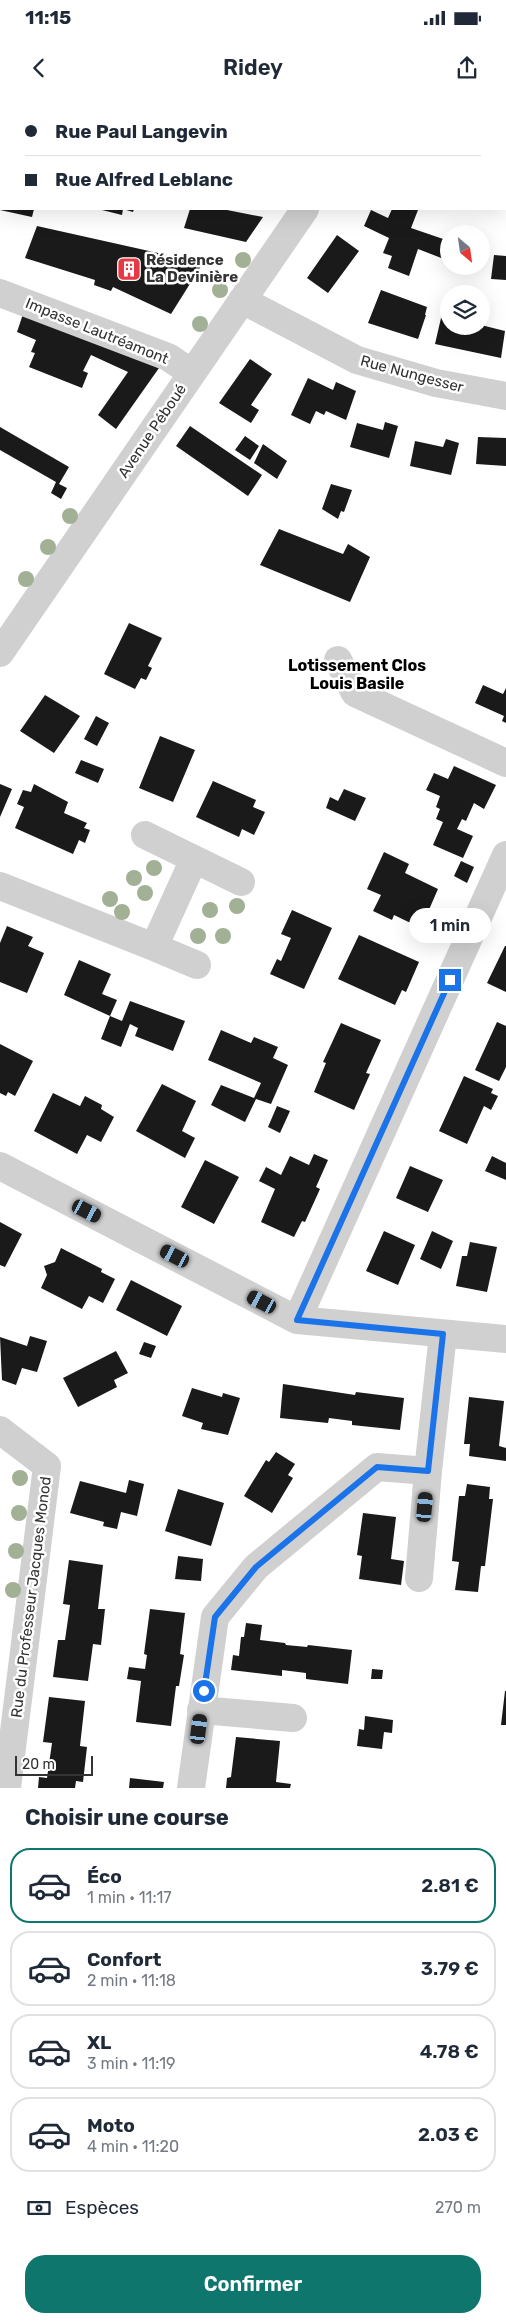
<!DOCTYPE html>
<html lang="fr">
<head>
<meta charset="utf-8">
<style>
	:root { --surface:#fff; --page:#f2f2f3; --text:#1f2937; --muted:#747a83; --line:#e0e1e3; --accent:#0f766e }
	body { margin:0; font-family:Rubik,sans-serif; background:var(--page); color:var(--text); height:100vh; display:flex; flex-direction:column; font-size:19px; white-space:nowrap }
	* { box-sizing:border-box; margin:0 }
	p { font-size:16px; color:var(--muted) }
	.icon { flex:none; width:28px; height:28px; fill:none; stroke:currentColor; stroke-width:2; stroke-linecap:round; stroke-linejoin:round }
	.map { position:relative; height:1688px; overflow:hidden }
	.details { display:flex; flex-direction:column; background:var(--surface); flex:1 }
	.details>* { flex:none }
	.hud { position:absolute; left:0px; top:0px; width:506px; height:110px; box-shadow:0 5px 20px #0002; display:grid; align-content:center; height:110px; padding:0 25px; background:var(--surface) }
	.needle { width:32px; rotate:151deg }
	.buttons { position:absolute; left:440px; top:125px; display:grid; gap:10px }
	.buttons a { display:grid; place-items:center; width:50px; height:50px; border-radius:50%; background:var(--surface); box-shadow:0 5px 20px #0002; font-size:25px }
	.scale { position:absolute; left:15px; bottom:12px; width:78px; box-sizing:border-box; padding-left:5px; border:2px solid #333; border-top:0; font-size:14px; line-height:18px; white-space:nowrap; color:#333; -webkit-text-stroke:4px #fff; paint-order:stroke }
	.end { position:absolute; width:22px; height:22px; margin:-11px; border:6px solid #1a73e8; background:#fff; box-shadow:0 0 0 2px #fff }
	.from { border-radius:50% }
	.bubble { position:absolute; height:35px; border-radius:18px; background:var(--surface); box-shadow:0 5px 20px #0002; font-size:16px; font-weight:600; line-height:35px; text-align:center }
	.car { position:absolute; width:15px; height:30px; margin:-15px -8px; border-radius:6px; box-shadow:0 0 4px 1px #0007; background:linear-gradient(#222 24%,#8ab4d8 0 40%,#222 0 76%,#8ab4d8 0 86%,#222 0) }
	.hud b { display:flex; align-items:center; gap:18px; height:48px; font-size:19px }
	.hud b+b { border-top:1px solid var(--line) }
	.hud i { width:12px; height:12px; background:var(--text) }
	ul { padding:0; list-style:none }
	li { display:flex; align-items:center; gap:15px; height:75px; margin:0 10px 8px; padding:0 15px; border:2px solid var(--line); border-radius:20px }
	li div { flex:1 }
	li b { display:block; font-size:19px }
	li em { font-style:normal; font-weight:600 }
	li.active { border-color:var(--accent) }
	li>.icon { width:45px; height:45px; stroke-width:1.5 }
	h2 { padding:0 25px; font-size:22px; line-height:60px }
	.pay { display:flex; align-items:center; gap:12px; height:55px; padding:0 25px; font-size:19px }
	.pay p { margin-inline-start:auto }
	.action { display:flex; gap:10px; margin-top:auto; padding:10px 25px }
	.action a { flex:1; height:58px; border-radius:20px; background:var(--accent); color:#fff; font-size:20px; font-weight:600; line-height:58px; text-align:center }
	.status { display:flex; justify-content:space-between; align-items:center; height:35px; padding:0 25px; background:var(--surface); direction:ltr }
	.status svg { height:14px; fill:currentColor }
	header { display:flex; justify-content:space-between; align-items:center; height:65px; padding:0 25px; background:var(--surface); font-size:22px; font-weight:600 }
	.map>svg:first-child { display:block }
	.building { fill:#1a1a1a }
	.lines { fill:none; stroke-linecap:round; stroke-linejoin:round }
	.minor { stroke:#d0d0d0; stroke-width:28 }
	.tree { fill:#a2b095 }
	.route { stroke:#1a73e8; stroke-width:6 }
	.labels { text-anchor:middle; stroke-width:5; stroke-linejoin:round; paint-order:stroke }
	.poi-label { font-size:15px; font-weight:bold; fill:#333; stroke:#fff; text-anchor:start }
	.street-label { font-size:15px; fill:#333; stroke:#fff }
	.neighbourhood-label { font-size:16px; font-weight:bold; fill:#000; stroke:#fff }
</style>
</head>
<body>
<div class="status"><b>11:15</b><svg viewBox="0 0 49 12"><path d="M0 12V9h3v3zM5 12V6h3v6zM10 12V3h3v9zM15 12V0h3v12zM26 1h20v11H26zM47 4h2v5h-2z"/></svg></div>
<header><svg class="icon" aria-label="back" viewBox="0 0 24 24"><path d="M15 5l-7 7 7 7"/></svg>Ridey<svg class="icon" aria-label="share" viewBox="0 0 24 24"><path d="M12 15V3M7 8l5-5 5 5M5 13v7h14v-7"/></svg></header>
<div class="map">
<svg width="506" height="1688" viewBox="0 0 506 1688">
	<rect width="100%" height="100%" fill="#fff"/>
	<path class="building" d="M0,109H34L32,117L0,110Z
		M98,109H134L133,112L123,109L122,115Z
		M190,109H222L263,117L246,142L184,128Z
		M392,109L418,110L411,128L449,141V161L418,149L409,176L388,168L392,156L383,153L389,138L364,126L371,110L388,118Z
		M37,126L203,163L171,214L113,187L111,191L94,185L95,180L25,158Z
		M337,135L359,151L328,193L307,178Z
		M494,155L506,156V180L491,179Z
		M381,190L427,207L425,215H426L418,239L368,223Z
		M23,214L159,268L116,329L98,315L128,272L91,255L83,271L88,273L82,288L29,267L35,253L31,252L36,240L17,232Z
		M441,218L449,219V226L481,225L505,231L501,258L435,244Z
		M250,259L272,274L251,305L259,310L251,323L219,303Z
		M308,278L333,290L336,282L356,291L346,320L326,311L324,315L316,311L310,324L291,315Z
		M385,322L398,326L389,358L350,347L357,323L383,330Z
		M190,326L262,375L248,396L176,346Z
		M0,327L69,367L59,384L67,388L61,399L51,393L56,382L0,350Z
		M245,336L259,346L250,360L235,350Z
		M478,337L506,338V366L476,364Z
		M446,339L459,343L451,375L410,366L415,341L443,347Z
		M263,344L287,361L277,379L254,363Z
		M331,384L352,390L344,412L341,411L338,419L322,409Z
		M279,429L343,454L348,444L370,457L350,502L260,465Z
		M129,523L162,538L148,566L152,568L146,580L141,578L135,589L104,574Z
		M483,585L503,594L506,588V623L502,621L504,616L475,603Z
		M45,595L80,616L54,653L20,631Z
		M96,616L109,623L97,646L84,639Z
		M160,636L195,650L173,702L139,688Z
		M81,660L104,669L98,683L75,673Z
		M454,666L496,685L484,709L474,703L466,721L462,719L457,729L473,736L463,758L433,745L443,722L436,719L440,709L436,707L440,696L426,690L434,673L448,679Z
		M213,681L256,700L253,707L265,712L254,735L242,729L239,737L196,717Z
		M0,684L12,689L0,717Z
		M34,684L68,702L64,713L87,723L84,728L90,730L85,743L79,740L73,754L15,728L24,707L17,704L23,690L31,692Z
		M344,689L366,698L355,721L326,708L330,697L338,701Z
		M384,752L409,764L405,773L438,789L421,828L394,815L392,820L373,811L381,795L367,789Z
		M461,761L474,767L467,783L454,776Z
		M292,810L332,828L304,889L270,874L277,859L281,861L291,838L281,834Z
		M7,826L33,837L28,846L44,853L27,893L0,882V843Z
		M359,835L419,862L406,892L402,890L395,905L338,879Z
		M505,846H506V892L487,883Z
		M79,860L111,874L102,894L117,900L110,916L64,895Z
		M130,901L185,921L173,951L135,936L138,928L130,924L121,947L101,939L110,916L122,921Z
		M497,922L506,926V967L499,981L475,970Z
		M341,923L381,940L366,973L370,974L354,1010L314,992L326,963L323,962Z
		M221,930L251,943L254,937L278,947L273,958L288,965L271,1004L256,999L245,1022L211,1005L221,985L254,998L261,983L208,960Z
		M0,944L33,961L15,996L8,992L6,996L0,993Z
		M464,976L493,989L491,993L498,996L491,1010L484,1006L467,1044L439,1031Z
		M162,984L196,1001L182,1031L195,1038L185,1058L136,1031Z
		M53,993L80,1006L85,996L102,1005L101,1009L114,1017L101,1042L87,1035L77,1054L34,1031Z
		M277,1006L290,1011L280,1033L268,1027Z
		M314,1054L328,1060L316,1087L320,1089L305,1122L302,1121L294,1137L261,1122L275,1089L259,1081L266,1067L281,1075L290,1056L309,1065Z
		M492,1056L506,1063V1080L485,1071Z
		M205,1060L239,1077L214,1124L181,1107Z
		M410,1066L443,1080L428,1112L396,1098Z
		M0,1122L22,1134L5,1167L0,1165Z
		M384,1131L415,1145L398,1185L366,1171Z
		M432,1131L453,1141L441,1169L420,1159Z
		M470,1142L497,1147L487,1192L456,1186L462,1156H467Z
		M61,1148L102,1169L101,1172L115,1179L103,1203L89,1196L82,1209L41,1188L47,1175L44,1166L55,1162Z
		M131,1180L182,1206L167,1236L116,1210Z
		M30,1236L47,1241L37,1272L22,1268L16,1285L2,1280L0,1237L27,1246Z
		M144,1242L156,1246L151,1258L139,1254Z
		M116,1251L128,1273L114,1280L117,1287L78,1307L63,1278Z
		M283,1284L355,1295L356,1292L404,1298L400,1330L352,1325V1321L329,1318L328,1323L280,1318Z
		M192,1288L222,1297L223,1293L240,1298L228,1335L201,1329L203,1323L182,1316Z
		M469,1297L504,1301L499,1346L506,1348V1361L469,1356L470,1344H464Z
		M276,1352L295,1364L288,1375L293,1378L272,1413L244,1396L266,1360L269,1362Z
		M129,1380L144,1384L137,1416L121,1412L117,1429L103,1426L104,1422L70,1413L80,1381L126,1393Z
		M467,1384L490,1387L489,1399H493L485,1466H481L478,1492L455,1490L459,1462L452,1461L459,1396H465Z
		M178,1389L224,1403L211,1446L165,1431Z
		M363,1413L396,1417L391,1459L404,1461L401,1485L359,1479L362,1456L357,1455Z
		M178,1456L203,1459L201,1481L175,1479Z
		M69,1460L103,1465L98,1509H105L101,1545L93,1544L88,1581L53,1577L58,1540H65L70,1505L63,1504Z
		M150,1509L185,1513L180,1554L184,1555L179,1586H176L171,1626L136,1622L141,1581L127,1579L129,1567L145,1569L147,1555L144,1554Z
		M246,1523L262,1525L260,1540L285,1543L286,1545L307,1547L308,1545L352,1550L348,1584L306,1579V1573L282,1570V1576L231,1570L233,1555L239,1556L241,1537H244Z
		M372,1569L383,1570L382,1579H371Z
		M505,1591H506V1625H501Z
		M49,1597L85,1601L80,1646L87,1647L83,1682L76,1681L75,1688H38L39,1677L47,1678L52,1643L43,1642Z
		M365,1616L393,1620L392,1633L384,1632L382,1649L357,1646L359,1629L364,1630Z
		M236,1637L280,1641L276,1682L291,1684L290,1688H226L227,1678L231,1677Z
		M130,1678L164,1682L163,1688H129Z"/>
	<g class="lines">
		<path class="minor" d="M440,0L443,1
			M379,1L380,0
			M505,22H506
			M0,193L168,257L192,273
			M242,200L357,260L436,283L506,296
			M0,553L305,109
			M338,560L355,593L506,663
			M145,735L241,782
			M0,786L154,847L194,759
			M154,847L197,865
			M0,1066L297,1220L506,1239
			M297,1220L506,755
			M0,1330L47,1366L7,1688
			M419,1478L428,1371
			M201,1610L293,1618
			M191,1688L215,1517L256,1467L377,1367L428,1371L443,1234"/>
	</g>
	<g class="tree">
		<circle cx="243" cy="160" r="8"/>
		<circle cx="220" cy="190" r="8"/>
		<circle cx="200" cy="224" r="8"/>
		<circle cx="70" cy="416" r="8"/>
		<circle cx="48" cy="447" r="8"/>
		<circle cx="26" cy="479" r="8"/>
		<circle cx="154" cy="768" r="8"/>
		<circle cx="134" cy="778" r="8"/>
		<circle cx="145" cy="793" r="8"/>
		<circle cx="110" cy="799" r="8"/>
		<circle cx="237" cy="806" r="8"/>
		<circle cx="210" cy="810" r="8"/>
		<circle cx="122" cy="812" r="8"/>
		<circle cx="198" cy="836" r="8"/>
		<circle cx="223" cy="836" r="8"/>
		<circle cx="20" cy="1378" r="8"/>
		<circle cx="19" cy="1413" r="8"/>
		<circle cx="16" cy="1451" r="8"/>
		<circle cx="13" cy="1490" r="8"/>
	</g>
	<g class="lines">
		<path class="route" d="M204,1591L215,1517L256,1467L377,1367L428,1371L443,1234L297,1220L450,880"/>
	</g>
	<defs>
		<g id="building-square" transform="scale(1.25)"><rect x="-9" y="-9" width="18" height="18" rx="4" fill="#e63946" stroke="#fff"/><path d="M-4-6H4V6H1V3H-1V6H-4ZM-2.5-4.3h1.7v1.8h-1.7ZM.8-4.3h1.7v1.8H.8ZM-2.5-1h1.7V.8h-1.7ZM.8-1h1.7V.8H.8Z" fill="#fff"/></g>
	</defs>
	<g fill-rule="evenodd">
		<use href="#building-square" x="129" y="169"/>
	</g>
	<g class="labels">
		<g class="poi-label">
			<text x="146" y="165">Résidence<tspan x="146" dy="17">La Devinière</tspan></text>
		</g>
		<g class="street-label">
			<text transform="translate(97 231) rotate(22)" y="5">Impasse Lautréamont</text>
			<text transform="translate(412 274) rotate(15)" y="5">Rue Nungesser</text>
			<text transform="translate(152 331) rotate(-56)" y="5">Avenue Péboué</text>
			<text transform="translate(31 1497) rotate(-83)" y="5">Rue du Professeur Jacques Monod</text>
		</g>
		<g class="neighbourhood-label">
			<text x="357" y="571">Lotissement Clos<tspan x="357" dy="18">Louis Basile</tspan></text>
		</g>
	</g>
</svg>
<div class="buttons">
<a><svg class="needle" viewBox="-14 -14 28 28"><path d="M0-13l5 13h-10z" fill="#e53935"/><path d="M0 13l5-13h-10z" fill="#747a83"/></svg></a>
<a><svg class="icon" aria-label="layers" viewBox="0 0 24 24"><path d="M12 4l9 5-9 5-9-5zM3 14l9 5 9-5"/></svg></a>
</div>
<div class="scale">20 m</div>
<i class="end from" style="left:204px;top:1591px"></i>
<i class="end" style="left:450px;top:880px"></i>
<div class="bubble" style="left:409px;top:808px;width:82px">1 min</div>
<i class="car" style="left:87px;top:1111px;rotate:117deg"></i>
<i class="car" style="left:175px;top:1156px;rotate:297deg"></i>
<i class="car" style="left:262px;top:1202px;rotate:298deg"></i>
<i class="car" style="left:425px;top:1407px;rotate:5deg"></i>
<i class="car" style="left:199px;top:1629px;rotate:7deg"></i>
<div class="hud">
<b><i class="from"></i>Rue Paul Langevin</b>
<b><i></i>Rue Alfred Leblanc</b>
</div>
</div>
<section class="details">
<h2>Choisir une course</h2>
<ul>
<li class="active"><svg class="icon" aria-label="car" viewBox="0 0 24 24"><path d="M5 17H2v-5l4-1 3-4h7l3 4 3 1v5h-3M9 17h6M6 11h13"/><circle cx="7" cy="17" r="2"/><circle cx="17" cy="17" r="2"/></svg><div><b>Éco</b><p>1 min · 11:17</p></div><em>2.81 €</em></li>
<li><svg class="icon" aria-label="car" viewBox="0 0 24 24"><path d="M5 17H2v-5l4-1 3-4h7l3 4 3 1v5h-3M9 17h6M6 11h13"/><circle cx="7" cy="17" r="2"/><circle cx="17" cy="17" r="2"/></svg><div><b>Confort</b><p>2 min · 11:18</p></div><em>3.79 €</em></li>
<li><svg class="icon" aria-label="car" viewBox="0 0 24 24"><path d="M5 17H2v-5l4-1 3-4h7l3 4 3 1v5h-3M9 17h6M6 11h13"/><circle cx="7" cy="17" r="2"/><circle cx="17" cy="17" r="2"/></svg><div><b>XL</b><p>3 min · 11:19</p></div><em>4.78 €</em></li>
<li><svg class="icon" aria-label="car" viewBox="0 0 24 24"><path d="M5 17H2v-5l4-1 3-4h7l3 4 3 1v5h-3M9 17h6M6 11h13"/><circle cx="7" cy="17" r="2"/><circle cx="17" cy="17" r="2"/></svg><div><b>Moto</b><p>4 min · 11:20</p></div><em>2.03 €</em></li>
</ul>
<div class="pay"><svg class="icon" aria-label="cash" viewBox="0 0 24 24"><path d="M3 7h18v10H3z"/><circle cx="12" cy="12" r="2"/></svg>Espèces<p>270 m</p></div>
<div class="action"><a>Confirmer</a></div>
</section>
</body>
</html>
